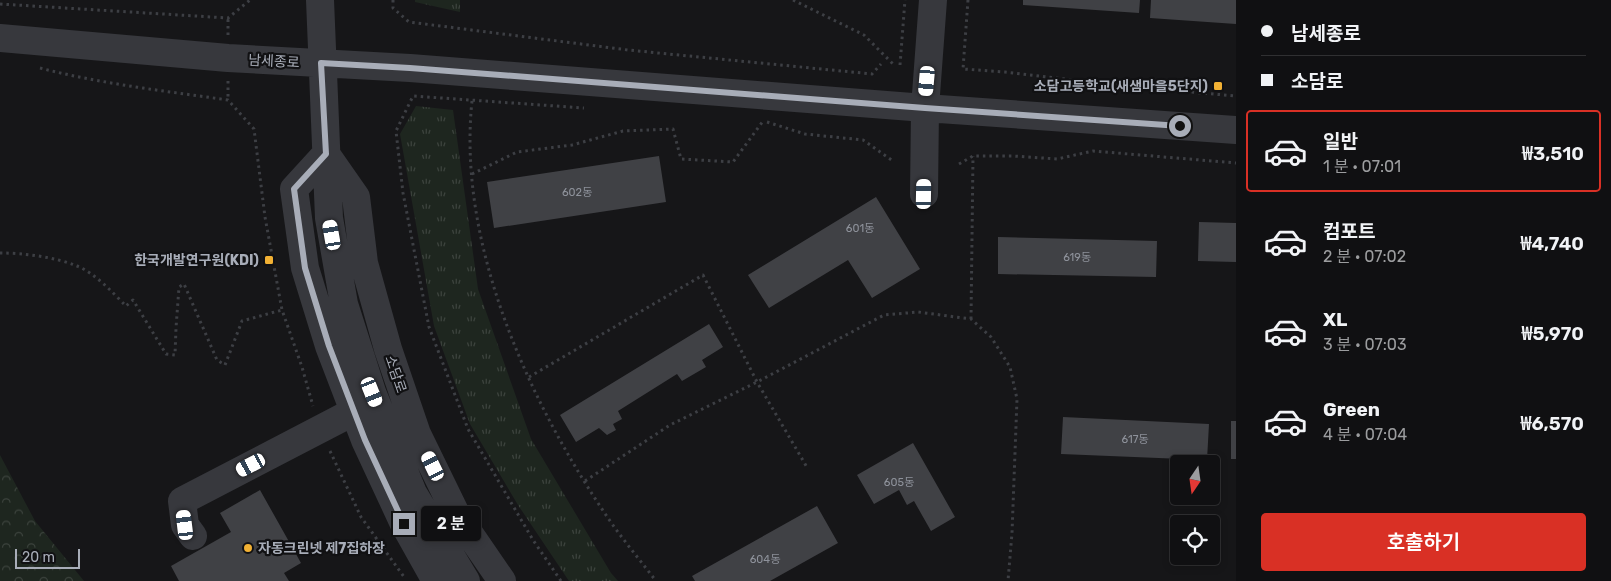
<!DOCTYPE html>
<html lang="ko">
<head>
<meta charset="utf-8">
<style>
	:root { --surface:#101012; --page:#19191b; --text:#f1f3f6; --muted:#9c9d9f; --line:#303032; --accent:#d93025 }
	body { margin:0; font-family:Rubik,"Noto Sans KR",sans-serif; background:var(--page); color:var(--text); height:100vh; display:flex; flex-direction:column; font-size:19px; white-space:nowrap }
	* { box-sizing:border-box; margin:0 }
	p { font-size:16px; color:var(--muted) }
	.icon { flex:none; width:28px; height:28px; fill:none; stroke:currentColor; stroke-width:2; stroke-linecap:round; stroke-linejoin:round }
	.map { position:relative; flex:1; overflow:hidden }
	.sheet { display:flex; flex-direction:column; background:var(--surface); width:375px }
	.sheet>* { flex:none }
	.banner { display:grid; align-content:center; height:110px; padding:0 25px; background:var(--surface) }
	.needle { width:32px; rotate:193deg }
	.buttons { position:absolute; left:1170px; top:455px; display:grid; gap:10px }
	.buttons a { display:grid; place-items:center; width:50px; height:50px; border-radius:5px; background:var(--surface); box-shadow:0 2px 8px #0003,0 0 0 1px var(--line); font-size:25px }
	.scale { position:absolute; left:15px; bottom:12px; width:65px; box-sizing:border-box; padding-left:5px; border:2px solid #a8adb8; border-top:0; font-size:14px; line-height:18px; white-space:nowrap; color:#a8adb8; -webkit-text-stroke:4px #111113; paint-order:stroke }
	.end { position:absolute; width:22px; height:22px; margin:-11px; border:6px solid #a8adb8; background:#111; box-shadow:0 0 0 2px #111 }
	.from { border-radius:50% }
	.bubble { position:absolute; height:35px; border-radius:5px; background:var(--surface); box-shadow:0 2px 8px #0003,0 0 0 1px var(--line); font-size:16px; font-weight:600; line-height:35px; text-align:center }
	.car { position:absolute; width:15px; height:30px; margin:-15px -8px; border-radius:6px; box-shadow:0 0 4px 1px #0007; background:linear-gradient(#fff 24%,#345 0 40%,#fff 0 76%,#345 0 86%,#fff 0) }
	.banner b { display:flex; align-items:center; gap:18px; height:48px; font-size:19px }
	.banner b+b { border-top:1px solid var(--line) }
	.banner i { width:12px; height:12px; background:var(--text) }
	ul { padding:0; list-style:none }
	li { display:flex; align-items:center; gap:15px; height:82px; margin:0 10px 8px; padding:0 15px; border:2px solid transparent; border-radius:5px }
	li div { flex:1 }
	li b { display:block; font-size:19px }
	li em { font-style:normal; font-weight:600 }
	li.current { border-color:var(--accent) }
	li>.icon { width:45px; height:45px; stroke-width:1.5 }
	.button { display:flex; gap:10px; margin-top:auto; padding:10px 25px }
	.button a { flex:1; height:58px; border-radius:5px; background:var(--accent); color:#fff; font-size:20px; font-weight:600; line-height:58px; text-align:center }
	main { display:flex; flex:1; min-height:0 }
	.map>svg:first-child { display:block }
	.forest { fill:url(#forest-crowns) }
	.park { fill:url(#park-tufts) }
	.building { fill:#404145 }
	.lines { fill:none; stroke-linecap:round; stroke-linejoin:round }
	.path { stroke:#3d3f44; stroke-width:3; stroke-dasharray:2.5 4; stroke-linecap:butt }
	.minor { stroke:#37383d; stroke-width:28 }
	.route { stroke:#a8adb8; stroke-width:6 }
	.poi-dot { fill:#f2b134; stroke:#111113; stroke-width:2 }
	.labels { text-anchor:middle; stroke-width:4.5; stroke-linejoin:round; paint-order:stroke }
	.number-label { font-size:11px; fill:#8e929b }
	.street-label { font-size:14px; fill:#a8adb8; stroke:#111113 }
	.poi-label { font-size:14px; font-weight:bold; fill:#a8adb8; stroke:#111113; text-anchor:end }
</style>
</head>
<body>
<main>
<div class="map">
<svg width="1236" height="581" viewBox="0 0 1236 581">
	<defs>
		<pattern id="forest-crowns" width="20" height="18" patternUnits="userSpaceOnUse" patternTransform="scale(1.25)"><rect width="20" height="18" fill="#1e261f"/><path d="M2 6a3 3 0 1 1 6 0M12 15a3 3 0 1 1 6 0" fill="none" stroke="#3c433d"/></pattern>
		<pattern id="park-tufts" width="24" height="20" patternUnits="userSpaceOnUse" patternTransform="scale(1.25)"><rect width="24" height="20" fill="#1e261f"/><path d="M3 7l-1-3M5 7V3M7 7l1-3M15 17l-1-3M17 17v-4M19 17l1-3" fill="none" stroke="#3c433d"/></pattern>
	</defs>
	<rect width="100%" height="100%" fill="#161618"/>
	<path class="forest" d="M0,455L35,521L84,581H0Z"/>
	<path class="park" d="M415,0H460V12L415,2Z
		M416,106L453,110L478,289L531,439L611,573L618,581H569L518,505L470,424L434,326L400,134Z"/>
	<path class="building" d="M1023,0H1140L1139,13L1023,5Z
		M1151,0H1236V24L1150,18Z
		M659,156L666,202L494,228L487,182Z
		M876,197L920,269L872,298L848,260L769,308L748,275Z
		M1199,222L1236,223V262L1198,261Z
		M998,237L1157,241L1156,277L998,274Z
		M709,324L723,347L702,360L706,367L682,381L677,374L618,411L622,419L613,424L616,430L607,435L599,428L576,442L560,415Z
		M1063,417L1209,424L1207,460L1061,454Z
		M1231,421H1236V459H1231Z
		M913,443L955,517L931,531L914,501L907,505L899,490L874,504L857,475Z
		M260,490L301,563L284,573L289,581H179L171,566L231,532L220,513Z
		M817,506L838,543L770,581H695L692,576Z"/>
	<g class="lines">
		<path class="path" d="M393,0V8L409,22L628,50L872,74L881,64
			M793,0L864,35L894,65
			M968,0L963,69L1005,72L1133,87L1236,96
			M0,4L228,18L250,0
			M228,35V18
			M900,65L905,0
			M40,68C102,84 165,91 228,100L254,129L265,217L282,310L302,367L313,406
			M228,81V100
			M472,101C457,244 529,402 608,518C623,540 640,560 656,581
			M767,122L805,134L863,140L893,161
			M959,164L973,156H1013L1057,159L1093,151L1236,163
			M472,174L517,152L572,145L623,131L673,129L681,159L733,162L763,121
			M0,253C24,253 55,257 77,266C95,273 113,293 126,306L133,300L166,354L175,355L176,328L179,287L184,284L217,360L225,365L242,321L282,310
			M971,319L973,156
			M529,377L703,275L757,382L808,469
			M330,451L361,517L404,577
			M585,481L670,425L757,382L884,315L918,312L971,319L991,337L1010,367L1017,399L1012,533L1008,581
			M561,581L533,540L468,429L429,327L403,193L396,131L413,96L584,108"/>
		<path class="minor" d="M320,0L329,218L344,304L372,392L413,493L466,581
			M0,38L228,58L410,68L925,108L1236,130
			M326,154L294,189L305,268L329,346L365,440L404,524L436,581
			M326,154L356,197L364,263L388,349L417,434L456,514L502,581
			M924,194L925,108L933,0
			M193,536L185,525L182,501L353,412"/>
	</g>
	<g class="lines">
		<path class="route" d="M404,524L365,440L329,346L305,268L294,189L326,154L321,63L410,68L925,108L1180,126"/>
	</g>
	<g class="poi-dot">
		<rect x="1213" y="81" width="10" height="10" rx="2.5"/>
		<rect x="264" y="255" width="10" height="10" rx="2.5"/>
		<circle cx="248" cy="548" r="5"/>
	</g>
	<g class="labels">
		<g class="number-label">
			<text x="577" y="196">602동</text>
			<text x="860" y="232">601동</text>
			<text x="1077" y="261">619동</text>
			<text x="1135" y="443">617동</text>
			<text x="899" y="486">605동</text>
			<text x="765" y="563">604동</text>
		</g>
		<g class="street-label">
			<text transform="translate(274 61) rotate(3)" y="5">남세종로</text>
			<text transform="translate(396 374) rotate(71)" y="5">소담로</text>
		</g>
		<g class="poi-label">
			<text x="1208" y="91">소담고등학교(새샘마을5단지)</text>
			<text x="259" y="265">한국개발연구원(KDI)</text>
			<text x="258" y="553" text-anchor="start">자동크린넷 제7집하장</text>
		</g>
	</g>
</svg>
<div class="buttons">
<a><svg class="needle" viewBox="-14 -14 28 28"><path d="M0-13l5 13h-10z" fill="#e53935"/><path d="M0 13l5-13h-10z" fill="#9c9d9f"/></svg></a>
<a><svg class="icon" aria-label="locate" viewBox="0 0 24 24"><circle cx="12" cy="12" r="6"/><path d="M12 2v4M12 18v4M2 12h4M18 12h4"/></svg></a>
</div>
<div class="scale">20 m</div>
<i class="end from" style="left:1180px;top:126px"></i>
<i class="end" style="left:404px;top:524px"></i>
<div class="bubble" style="left:421px;top:506px;width:60px">2 분</div>
<i class="car" style="left:927px;top:81px;rotate:185deg"></i>
<i class="car" style="left:924px;top:194px;rotate:1deg"></i>
<i class="car" style="left:332px;top:235px;rotate:350deg"></i>
<i class="car" style="left:372px;top:392px;rotate:158deg"></i>
<i class="car" style="left:251px;top:465px;rotate:242deg"></i>
<i class="car" style="left:433px;top:466px;rotate:334deg"></i>
<i class="car" style="left:185px;top:525px;rotate:353deg"></i>
</div>
<section class="sheet">
<div class="banner">
<b><i class="from"></i>남세종로</b>
<b><i></i>소담로</b>
</div>
<ul>
<li class="current"><svg class="icon" aria-label="car" viewBox="0 0 24 24"><path d="M5 17H2v-5l4-1 3-4h7l3 4 3 1v5h-3M9 17h6M6 11h13"/><circle cx="7" cy="17" r="2"/><circle cx="17" cy="17" r="2"/></svg><div><b>일반</b><p>1 분 · 07:01</p></div><em>₩3,510</em></li>
<li><svg class="icon" aria-label="car" viewBox="0 0 24 24"><path d="M5 17H2v-5l4-1 3-4h7l3 4 3 1v5h-3M9 17h6M6 11h13"/><circle cx="7" cy="17" r="2"/><circle cx="17" cy="17" r="2"/></svg><div><b>컴포트</b><p>2 분 · 07:02</p></div><em>₩4,740</em></li>
<li><svg class="icon" aria-label="car" viewBox="0 0 24 24"><path d="M5 17H2v-5l4-1 3-4h7l3 4 3 1v5h-3M9 17h6M6 11h13"/><circle cx="7" cy="17" r="2"/><circle cx="17" cy="17" r="2"/></svg><div><b>XL</b><p>3 분 · 07:03</p></div><em>₩5,970</em></li>
<li><svg class="icon" aria-label="car" viewBox="0 0 24 24"><path d="M5 17H2v-5l4-1 3-4h7l3 4 3 1v5h-3M9 17h6M6 11h13"/><circle cx="7" cy="17" r="2"/><circle cx="17" cy="17" r="2"/></svg><div><b>Green</b><p>4 분 · 07:04</p></div><em>₩6,570</em></li>
</ul>
<div class="button"><a>호출하기</a></div>
</section>
</main>
</body>
</html>
